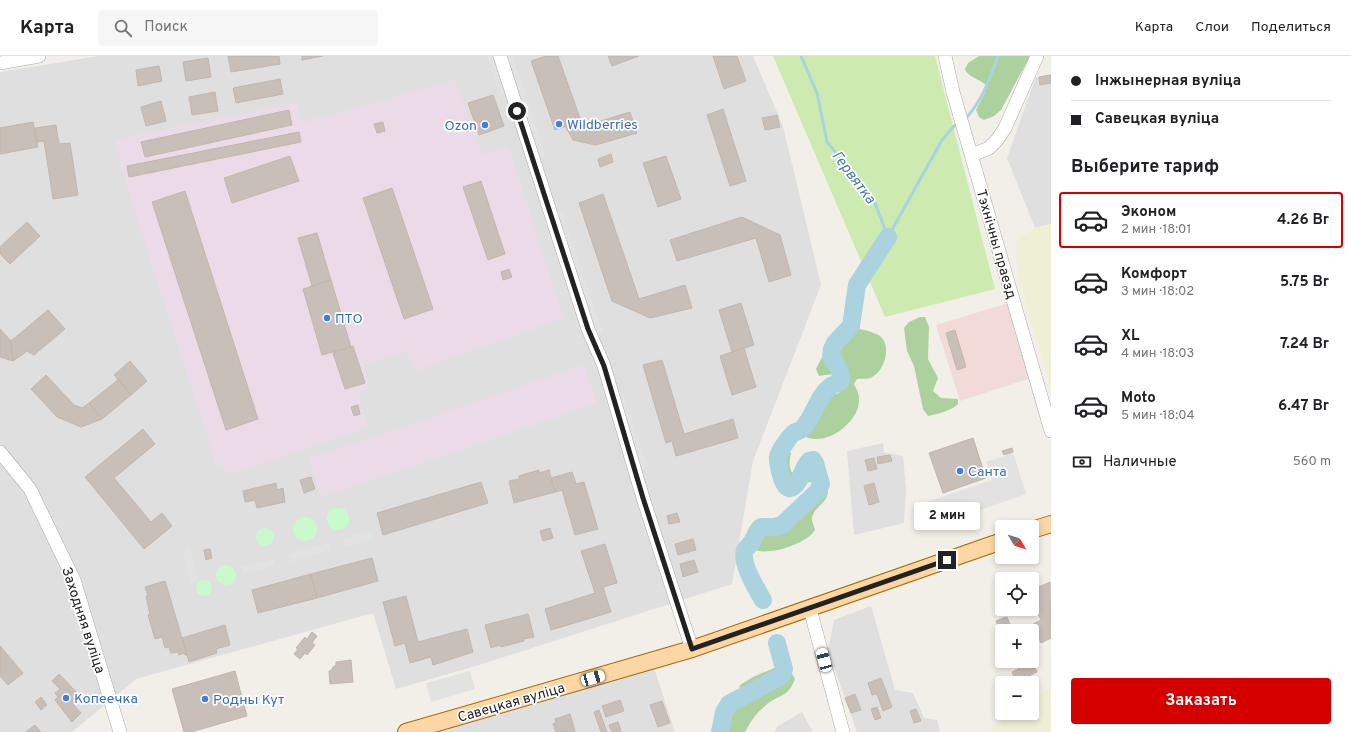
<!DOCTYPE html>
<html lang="ru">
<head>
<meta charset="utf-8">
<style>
	:root { --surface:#fff; --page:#f6f6f6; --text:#202124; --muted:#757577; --line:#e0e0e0; --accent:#d40000 }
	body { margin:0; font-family:Overpass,sans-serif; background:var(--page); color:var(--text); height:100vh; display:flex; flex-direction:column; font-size:15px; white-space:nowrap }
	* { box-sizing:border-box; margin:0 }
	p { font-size:13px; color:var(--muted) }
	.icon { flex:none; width:22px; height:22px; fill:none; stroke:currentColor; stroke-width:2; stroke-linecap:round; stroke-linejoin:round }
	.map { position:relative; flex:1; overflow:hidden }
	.details { display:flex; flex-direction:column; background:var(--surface); width:300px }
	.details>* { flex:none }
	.hud { display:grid; align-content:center; height:88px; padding:0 20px; background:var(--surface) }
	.needle { width:26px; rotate:129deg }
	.fabs { position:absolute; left:995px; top:464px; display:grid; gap:8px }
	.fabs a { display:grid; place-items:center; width:44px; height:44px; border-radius:4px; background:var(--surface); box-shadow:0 2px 6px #0003; font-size:20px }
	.end { position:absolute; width:18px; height:18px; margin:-9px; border:5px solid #222; background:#fff; box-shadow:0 0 0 2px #fff }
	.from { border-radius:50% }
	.bubble { position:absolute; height:28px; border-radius:4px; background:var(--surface); box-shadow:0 2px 6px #0003; font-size:13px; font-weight:700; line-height:28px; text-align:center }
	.car { position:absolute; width:12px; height:24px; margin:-12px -6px; border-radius:5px; box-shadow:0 0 3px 1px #0007; background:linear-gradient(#fff 24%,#345 0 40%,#fff 0 76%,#345 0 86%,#fff 0) }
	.hud b { display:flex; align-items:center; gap:14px; height:38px; font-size:15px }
	.hud b+b { border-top:1px solid var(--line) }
	.hud i { width:10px; height:10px; background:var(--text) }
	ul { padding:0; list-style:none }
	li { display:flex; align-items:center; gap:12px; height:56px; margin:0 8px 6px; padding:0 12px; border:2px solid transparent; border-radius:4px }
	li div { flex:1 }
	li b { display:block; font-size:15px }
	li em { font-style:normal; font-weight:700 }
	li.on { border-color:var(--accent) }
	li>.icon { width:36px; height:36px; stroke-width:1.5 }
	h2 { padding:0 20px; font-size:18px; line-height:48px }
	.pay { display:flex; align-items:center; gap:10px; height:44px; padding:0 20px; font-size:15px }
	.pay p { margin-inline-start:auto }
	.button { display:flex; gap:8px; margin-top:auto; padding:8px 20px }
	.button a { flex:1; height:46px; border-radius:4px; background:var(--accent); color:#fff; font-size:16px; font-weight:700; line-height:46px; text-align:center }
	header { display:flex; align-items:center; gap:24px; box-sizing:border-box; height:56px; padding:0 20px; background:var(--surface); border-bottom:1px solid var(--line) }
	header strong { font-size:19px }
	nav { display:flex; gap:22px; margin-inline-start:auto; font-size:14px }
	.search { width:280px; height:36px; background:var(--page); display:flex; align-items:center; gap:10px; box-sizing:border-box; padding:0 14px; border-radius:4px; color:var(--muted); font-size:15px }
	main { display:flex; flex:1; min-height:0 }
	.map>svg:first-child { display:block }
	.residential { fill:#e0dfdf }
	.commercial { fill:#f2dad9 }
	.industrial { fill:#ebdbe8 }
	.farmland { fill:#eef0d5 }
	.grass { fill:#cdebb0 }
	.forest { fill:#add19e }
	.park { fill:#c8facc }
	.parking { fill:#e2e2e2 }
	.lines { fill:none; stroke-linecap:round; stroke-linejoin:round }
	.stream { stroke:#aad3df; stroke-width:3 }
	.river { stroke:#aad3df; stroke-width:18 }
	.building { fill:#c7bfb8; stroke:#c4b6ab }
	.minor-casing { stroke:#a9a9a9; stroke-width:14 }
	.major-casing { stroke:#a06b00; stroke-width:18 }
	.minor { stroke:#fff; stroke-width:13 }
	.major { stroke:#fcd6a4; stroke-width:16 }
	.route { stroke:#222; stroke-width:5 }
	.shop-dot { fill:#3f7fe0; stroke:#fff; stroke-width:1.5 }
	.labels { text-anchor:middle; stroke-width:3.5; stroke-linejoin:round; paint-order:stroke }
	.shop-label { font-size:14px; fill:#366cbe; stroke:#fff; text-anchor:start }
	.street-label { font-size:14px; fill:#222; stroke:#fff }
	.water-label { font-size:15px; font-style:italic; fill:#4a7aab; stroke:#fff }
</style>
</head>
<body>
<header>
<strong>Карта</strong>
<div class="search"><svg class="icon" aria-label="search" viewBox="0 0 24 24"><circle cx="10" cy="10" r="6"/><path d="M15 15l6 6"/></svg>Поиск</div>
<nav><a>Карта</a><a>Слои</a><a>Поделиться</a></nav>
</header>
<main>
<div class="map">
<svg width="1051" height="676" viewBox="0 0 1051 676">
	<rect width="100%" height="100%" fill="#f2efe9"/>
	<path class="residential" d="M99,0H753L783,70L821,229L753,405L732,528L479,609L396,633L373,557L136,623L72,676H0V16Z
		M1051,18V168L1035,172L1007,102L1036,21Z
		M883,387L884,396L903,400L906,433L904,467L854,479L847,395Z
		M871,550L895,634L913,637L924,662L937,664L940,676H857L828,594L834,564Z
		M654,612L675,676H429Z
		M802,656L813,676H774L778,670Z"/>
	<path class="commercial" d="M1008,247L1031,322L960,345L936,269Z"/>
	<path class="industrial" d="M455,24L483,99L508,90L564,262L414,315L407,294L363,309L369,334L358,339L368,371L232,418L215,406L127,130L115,84L297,47L302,67Z
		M584,309L597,347L322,441L309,403Z"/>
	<path class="farmland" d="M1051,168V333L1018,220L1015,193L1017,186L1022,180L1035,172Z
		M1051,631V676H986L1012,657H1032V643Z"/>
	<path class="grass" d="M773,0H935L995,233L885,261Z"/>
	<path class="forest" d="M979,0H1030L1001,54L994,60L984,64L979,61L976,54L985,37L986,29C980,23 967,21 965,13L968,7Z
		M920,261H925L929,271L928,303L938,322L933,335L941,342L958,343V348C951,355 937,358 928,360L923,353L914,310L907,295L904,272L909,266Z
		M847,270C853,271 875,276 880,280C892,290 885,314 872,321C867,324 862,322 857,323L854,328C857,334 860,339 859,346C858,364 834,384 816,383C809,383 804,380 798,377V373L813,344L839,337L842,332V324C836,316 829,319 819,320L816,313C823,301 833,274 847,270Z
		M785,395H789L791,397C789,405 787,422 802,419C807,418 811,413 817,413C825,420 832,433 825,444C821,449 815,453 813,459C810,463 814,469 815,474C807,488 767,501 752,493C752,488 751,482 755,478C765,465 820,447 812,426C803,426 795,431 786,432C770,418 776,412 785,395Z
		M779,610L790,614L795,623C788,642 779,638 766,649C757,656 750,666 745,676H719L735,652L740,629L753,621Z"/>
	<path class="park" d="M327 463a11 11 0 1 1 22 0a11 11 0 1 1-22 0Z
		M293 473a12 12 0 1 1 24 0a12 12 0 1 1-24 0Z
		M256 481a9 9 0 1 1 18 0a9 9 0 1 1-18 0Z
		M216 519a10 10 0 1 1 20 0a10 10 0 1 1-20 0Z
		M196 532a8 8 0 1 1 16 0a8 8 0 1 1-16 0Z"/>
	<path class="parking" d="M487,0H496L509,40L500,39Z
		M506,0H513L545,99L540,103Z
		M555,155L563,156L603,275L598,280Z
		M615,336H623L648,410L641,415Z
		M1013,397L1026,438L957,462L952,449L930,457L927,446L992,424L986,406Z
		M370,474L373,482L346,491L343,483Z
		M330,487L332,494L290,506L288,498Z
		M190,492L198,525L191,527L182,494Z
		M274,503L275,509L244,518L242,511Z
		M470,615L475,633L431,646L426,627Z"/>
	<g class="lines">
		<path class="stream" d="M801,0L817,37L827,86L873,142L888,181
			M967,61C983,43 990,22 998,0
			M888,181L942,84L955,69"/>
		<path class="river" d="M763,544C757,534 740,506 745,494C747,491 751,488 753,484C756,479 756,475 761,471H775L782,469L818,435L821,428L815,407L813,404L809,405C802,412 801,426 793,431C783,439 777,406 778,400C779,396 790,379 794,377C796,375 799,376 802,373C814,361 817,340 831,330C834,328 837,328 840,326C843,317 837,308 831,301L832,293L835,287L851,270L857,229L888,181
			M720,676L724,656L729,648L781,620L784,613L777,587"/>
	</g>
	<path class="building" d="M228,0H279L280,8L231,16Z
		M302,0H323L302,4Z
		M546,0H558L581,65L555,74L531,5Z
		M608,0H639L612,10Z
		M713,0H737L746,25L724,33Z
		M208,2L211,21L186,25L183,6Z
		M159,10L162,25L138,30L136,14Z
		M1051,19V27L1040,29L1039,21Z
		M280,23L283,38L236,47L233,32Z
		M215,36L218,55L192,59L189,41Z
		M493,39L504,70L479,79L468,47Z
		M161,45L166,65L146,70L141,51Z
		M723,53L746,125L730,130L707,59Z
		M289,54L292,69L145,101L141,86Z
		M630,56L637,77L596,89L573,84L565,70L576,67L578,72Z
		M777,59L780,71L765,74L762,62Z
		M33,66L38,91L0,98V72Z
		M383,66L385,75L377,77L374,68Z
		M56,69L59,88L70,87L78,139L53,143L44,85L37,86L35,72Z
		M299,76L301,86L129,121L127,110Z
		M611,98L613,106L600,111L598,103Z
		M290,100L299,125L232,147L224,122Z
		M666,100L681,143L658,151L643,107Z
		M481,125L505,198L488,204L463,131Z
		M392,132L433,253L404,263L363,142Z
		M185,135L258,363L226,374L152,146Z
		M603,138L639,243L685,229L692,252L650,262L612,245L579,147Z
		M742,161L780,179L791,219L769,226L756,182L677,205L670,184Z
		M27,166L40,180L10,208L0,198V191Z
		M317,177L331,224L312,230L298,182Z
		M509,213L512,221L503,224L501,216Z
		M331,224L351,291L322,299L303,233Z
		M741,247L754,289L732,296L719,254Z
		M48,254L65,273L34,299L27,295L13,305L11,285Z
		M0,273L11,285L13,305L0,301Z
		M955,274L966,311L957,314L946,277Z
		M353,290L365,327L345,333L333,297Z
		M744,292L756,331L732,339L720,300Z
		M662,304L684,378L733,363L738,382L676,400L672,385L666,387L643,309Z
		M130,305L147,325L131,339L114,319Z
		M46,319L74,349L82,352L89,347L102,363L81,371L57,361L31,333Z
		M119,323L131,339L102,363L89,347Z
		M358,349L360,358L354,360L351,351Z
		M143,373L155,388L114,422L151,466L162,457L172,470L144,493L85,421Z
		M973,382L986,422L943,437L929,397Z
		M1012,392L1013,396L1004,399L1002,395Z
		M890,399L892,405L878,408L877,401Z
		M874,402L877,413L868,415L865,404Z
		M539,414V417L549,414L555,436L514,447L509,425L519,423V420Z
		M572,416L576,428L584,426L598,473L575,479L562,434L555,436L551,422Z
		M311,421L315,433L304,437L300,424Z
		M481,426L488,447L383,479L377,457Z
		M276,427L277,434L283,432L285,446L257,452L255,444L245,446L243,435Z
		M874,427L879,446L869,449L864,430Z
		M677,457L680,466L669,468L667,460Z
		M550,472L553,482L543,485L540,475Z
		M693,483L696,494L678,499L675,488Z
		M605,488L617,527L603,531L611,556L551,574L545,553L595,537L581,495Z
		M210,493L212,502L206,504L204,494Z
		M372,502L378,525L317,542L311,518Z
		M694,504L698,516L683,521L680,508Z
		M311,518L317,542L258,557L252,534Z
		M165,525L182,582L187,599H185L184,597L179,599L178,596L171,597L169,591L165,592L162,581L155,583L148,559H150L146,540H148L145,531Z
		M1050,526L1051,582L1041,587L1033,568L1041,564L1032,544V534Z
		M406,540L418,586L467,573L473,596L433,609L431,601L410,607L405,587L395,590L383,546Z
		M528,558L534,581L523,583L524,585L501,591L500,589L491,592L485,569Z
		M1007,561L1013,575H1002V577L996,565Z
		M225,569L230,589L216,593L217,597L189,606L182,582Z
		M312,576L317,580L312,587L315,589L307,599L305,597L300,603L294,598L298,593L296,592L305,581L307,583Z
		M0,590L23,617L8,629L0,620Z
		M351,604L353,626L330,628L329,615L332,614V612L336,609V606Z
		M1032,606L1037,616L1016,626L1012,616Z
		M235,615L247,660L191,676H184L172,633Z
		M59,618L79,639L74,643V649L81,657L72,666L55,644L58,641L55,637L60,633L52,625Z
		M881,622L892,651L883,655L877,638L872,639L868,627Z
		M855,638L861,654L851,657L845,642Z
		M41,641L47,649L41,654L35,646Z
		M620,644L624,655L606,661L602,650Z
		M662,645L670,667L658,671L650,649Z
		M877,651L881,662L875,664L871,653Z
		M916,653L921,665L914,667L910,655Z
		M599,654L607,676H601L594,656Z
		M570,658L575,675L556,676L553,668L556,667L555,663Z
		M618,666L621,675L612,676L609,669Z
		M35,669L41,676H26Z"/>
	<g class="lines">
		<g class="minor-casing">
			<path id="minor" d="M500,0L588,273L604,310L643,442L692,593
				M945,0L953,36L1051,375
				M0,7L39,0
				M972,99L989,92L997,84L1005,72L1037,0
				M0,396L30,433L74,524L120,676
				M810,553L843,676"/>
		</g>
		<g class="major-casing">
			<path id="major" d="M1032,474L1051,468
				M406,676L692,593L1002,485"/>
		</g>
		<use href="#minor" class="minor"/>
		<use href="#major" class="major"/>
	</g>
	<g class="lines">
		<path class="route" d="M517,55L588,273L604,310L643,442L692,593L947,504"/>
	</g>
	<g class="shop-dot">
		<circle cx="559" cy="68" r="4"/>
		<circle cx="485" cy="69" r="4"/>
		<circle cx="327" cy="262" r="4"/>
		<circle cx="960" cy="415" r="4"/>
		<circle cx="66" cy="642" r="4"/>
		<circle cx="205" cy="643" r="4"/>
	</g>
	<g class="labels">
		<g class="shop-label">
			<text x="567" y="73">Wildberries</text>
			<text x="477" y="74" text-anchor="end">Ozon</text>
			<text x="335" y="267">ПТО</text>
			<text x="968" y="420">Санта</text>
			<text x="74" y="647">Копеечка</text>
			<text x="213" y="648">Родны Кут</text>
		</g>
		<g class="street-label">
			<text transform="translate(997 188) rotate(74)" y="5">Тэхнічны праезд</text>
			<text transform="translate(84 564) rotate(72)" y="5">Заходняя вуліца</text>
			<text transform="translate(511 646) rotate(-16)" y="5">Савецкая вуліца</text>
		</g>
		<g class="water-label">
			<text transform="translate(854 121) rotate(53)" y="5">Гервятка</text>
		</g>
	</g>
</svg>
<div class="fabs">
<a><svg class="needle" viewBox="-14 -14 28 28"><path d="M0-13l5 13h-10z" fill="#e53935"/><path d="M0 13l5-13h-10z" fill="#757577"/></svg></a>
<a><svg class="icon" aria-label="locate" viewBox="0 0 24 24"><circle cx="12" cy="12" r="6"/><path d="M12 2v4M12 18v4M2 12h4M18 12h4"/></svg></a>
<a>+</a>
<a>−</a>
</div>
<i class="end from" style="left:517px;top:55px"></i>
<i class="end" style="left:947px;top:504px"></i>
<div class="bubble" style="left:914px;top:446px;width:66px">2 мин</div>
<i class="car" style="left:824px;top:604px;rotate:345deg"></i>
<i class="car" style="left:593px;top:622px;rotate:74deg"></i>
</div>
<section class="details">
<div class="hud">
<b><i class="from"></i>Інжынерная вуліца</b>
<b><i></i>Савецкая вуліца</b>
</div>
<h2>Выберите тариф</h2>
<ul>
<li class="on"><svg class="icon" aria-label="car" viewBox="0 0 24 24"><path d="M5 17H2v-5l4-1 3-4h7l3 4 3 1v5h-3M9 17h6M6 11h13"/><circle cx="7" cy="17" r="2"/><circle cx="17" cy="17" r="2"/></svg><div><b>Эконом</b><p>2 мин · 18:01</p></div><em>4.26 Br</em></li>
<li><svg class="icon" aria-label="car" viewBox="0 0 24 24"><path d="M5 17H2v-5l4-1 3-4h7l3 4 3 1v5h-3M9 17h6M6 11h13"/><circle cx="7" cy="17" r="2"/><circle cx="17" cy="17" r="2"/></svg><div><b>Комфорт</b><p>3 мин · 18:02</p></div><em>5.75 Br</em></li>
<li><svg class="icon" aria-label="car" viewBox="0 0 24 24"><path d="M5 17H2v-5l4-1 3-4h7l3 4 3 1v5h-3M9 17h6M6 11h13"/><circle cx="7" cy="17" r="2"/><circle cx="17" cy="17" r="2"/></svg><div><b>XL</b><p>4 мин · 18:03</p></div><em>7.24 Br</em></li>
<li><svg class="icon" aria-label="car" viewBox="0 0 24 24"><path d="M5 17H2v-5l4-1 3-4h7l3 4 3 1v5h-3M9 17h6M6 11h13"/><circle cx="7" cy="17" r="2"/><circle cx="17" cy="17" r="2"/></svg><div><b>Moto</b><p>5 мин · 18:04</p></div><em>6.47 Br</em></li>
</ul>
<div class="pay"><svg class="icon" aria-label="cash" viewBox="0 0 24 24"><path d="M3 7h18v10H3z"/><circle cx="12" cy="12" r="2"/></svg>Наличные<p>560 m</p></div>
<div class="button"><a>Заказать</a></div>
</section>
</main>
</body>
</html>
